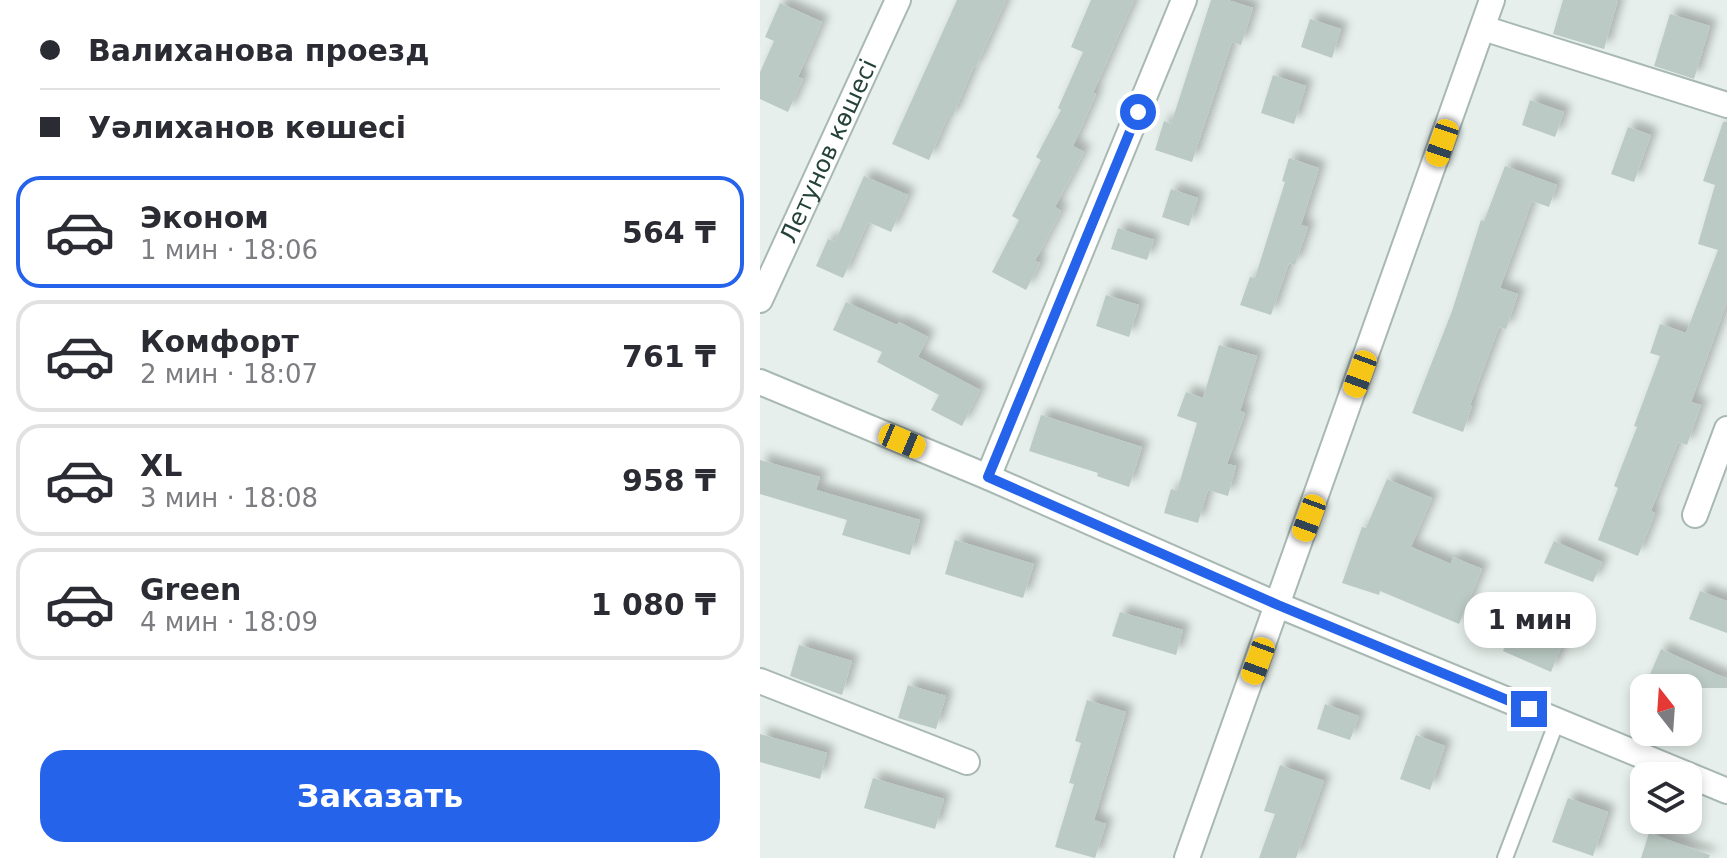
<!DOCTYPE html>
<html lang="ru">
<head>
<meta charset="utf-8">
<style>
	:root { --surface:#fff; --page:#f2f2f3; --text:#2b2b33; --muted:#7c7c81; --line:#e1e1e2; --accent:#2563eb }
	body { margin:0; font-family:"DejaVu Sans",sans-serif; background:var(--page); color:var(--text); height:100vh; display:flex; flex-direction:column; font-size:30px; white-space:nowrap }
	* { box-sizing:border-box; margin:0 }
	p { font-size:26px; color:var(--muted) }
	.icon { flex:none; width:44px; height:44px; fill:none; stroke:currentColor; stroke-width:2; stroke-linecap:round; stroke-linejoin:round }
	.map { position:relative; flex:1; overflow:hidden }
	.sheet { display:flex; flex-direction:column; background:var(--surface); width:760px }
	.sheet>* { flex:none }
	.guide { display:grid; align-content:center; height:176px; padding:0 40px; background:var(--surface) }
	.needle { width:52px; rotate:343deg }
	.tools { position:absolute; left:870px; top:674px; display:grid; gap:16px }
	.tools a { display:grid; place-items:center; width:72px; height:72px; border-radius:16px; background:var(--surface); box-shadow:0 4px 12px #0003; font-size:40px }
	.end { position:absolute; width:36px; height:36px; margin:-18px; border:10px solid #2563eb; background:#fff; box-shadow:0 0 0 4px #fff }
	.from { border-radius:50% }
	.bubble { position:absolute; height:56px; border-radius:24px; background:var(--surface); box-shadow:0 4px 12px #0003; font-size:26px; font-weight:800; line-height:56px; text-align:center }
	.car { position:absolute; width:24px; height:48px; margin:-24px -12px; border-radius:10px; box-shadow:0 0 6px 2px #0007; background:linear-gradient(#f5c518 24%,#345 0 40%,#f5c518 0 76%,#345 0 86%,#f5c518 0) }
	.guide b { display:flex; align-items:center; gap:28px; height:76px; font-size:30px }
	.guide b+b { border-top:2px solid var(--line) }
	.guide i { width:20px; height:20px; background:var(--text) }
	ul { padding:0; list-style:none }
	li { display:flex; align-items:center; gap:24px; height:112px; margin:0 16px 12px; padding:0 24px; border:4px solid var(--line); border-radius:24px }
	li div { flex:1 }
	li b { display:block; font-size:30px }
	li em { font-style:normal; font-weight:800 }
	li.active { border-color:var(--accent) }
	li>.icon { width:72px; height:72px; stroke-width:1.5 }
	.cta { display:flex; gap:16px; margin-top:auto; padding:16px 40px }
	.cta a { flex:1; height:92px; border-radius:24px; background:var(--accent); color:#fff; font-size:32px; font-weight:800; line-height:92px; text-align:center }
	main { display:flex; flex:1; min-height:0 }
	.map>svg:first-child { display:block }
	.building { fill:#bbcac4; filter:url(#shadow) }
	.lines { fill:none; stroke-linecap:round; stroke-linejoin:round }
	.service-casing { stroke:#a8b8b2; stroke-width:18 }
	.minor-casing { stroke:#a8b8b2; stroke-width:28 }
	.service { stroke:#fff; stroke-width:14 }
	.minor { stroke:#fff; stroke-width:24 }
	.route { stroke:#2563eb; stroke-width:10 }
	.labels { text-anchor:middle; stroke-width:6; stroke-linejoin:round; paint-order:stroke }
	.street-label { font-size:24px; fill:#24423a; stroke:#f7fbf9 }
</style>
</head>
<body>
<main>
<section class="sheet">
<div class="guide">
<b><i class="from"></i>Валиханова проезд</b>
<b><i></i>Уәлиханов көшесі</b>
</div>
<ul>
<li class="active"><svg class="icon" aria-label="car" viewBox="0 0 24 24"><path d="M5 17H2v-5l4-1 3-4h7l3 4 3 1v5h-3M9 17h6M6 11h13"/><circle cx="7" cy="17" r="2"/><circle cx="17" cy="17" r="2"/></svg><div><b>Эконом</b><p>1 мин · 18:06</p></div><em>564 ₸</em></li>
<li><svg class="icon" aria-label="car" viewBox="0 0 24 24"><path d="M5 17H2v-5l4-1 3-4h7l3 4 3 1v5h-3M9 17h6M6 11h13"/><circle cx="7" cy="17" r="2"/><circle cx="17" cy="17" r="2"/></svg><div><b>Комфорт</b><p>2 мин · 18:07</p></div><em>761 ₸</em></li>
<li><svg class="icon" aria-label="car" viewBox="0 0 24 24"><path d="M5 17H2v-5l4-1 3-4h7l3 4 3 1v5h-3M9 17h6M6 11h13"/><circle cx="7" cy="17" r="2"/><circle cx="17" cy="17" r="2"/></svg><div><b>XL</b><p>3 мин · 18:08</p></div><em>958 ₸</em></li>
<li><svg class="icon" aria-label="car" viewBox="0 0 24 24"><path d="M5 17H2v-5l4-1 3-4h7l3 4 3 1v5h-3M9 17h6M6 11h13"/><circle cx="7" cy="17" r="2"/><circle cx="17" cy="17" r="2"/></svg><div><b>Green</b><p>4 мин · 18:09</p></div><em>1 080 ₸</em></li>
</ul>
<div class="cta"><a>Заказать</a></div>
</section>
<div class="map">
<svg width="967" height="858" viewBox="0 0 967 858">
	<defs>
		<filter id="shadow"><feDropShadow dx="7" dy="-7" stdDeviation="4" flood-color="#0004"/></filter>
	</defs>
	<rect width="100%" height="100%" fill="#e6efeb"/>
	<path class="building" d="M197,0H246L216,67L214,66L192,118L188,116L169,160L132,144Z
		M331,0H374L333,93L336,94L313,146L324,152L295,207L301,211L275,261L280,263L266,290L232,272L259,220L252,216L281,160L276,157L301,110L298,108L323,52L311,47Z
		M451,0H468L493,8L481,45L472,42L432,162L395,150L404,121L411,124Z
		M803,0H858L844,49L793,34Z
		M20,3L62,22L38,77L43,79L28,112L0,99V72L14,41L5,37Z
		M910,14L950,26L934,79L894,66Z
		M550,19L581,29L572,58L541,47Z
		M513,75L546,86L534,124L501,113Z
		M770,100L804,112L795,137L762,125Z
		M963,122H967V302L931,402L941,405L927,445L918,442L891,511L895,513L878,556L838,540L858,488L854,486L877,427L874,426L900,356L890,353L900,324L926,333L958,250L938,244L955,185L943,181Z
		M868,127L891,135L874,182L851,174Z
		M529,158L559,168L541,225L548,227L535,265L529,263L511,315L480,305L490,277L495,278L525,182L522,181Z
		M745,166L797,185L789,207L772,201L740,288L758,294L746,329L739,327L710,405L712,406L703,432L652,413L692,311L721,220L724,221Z
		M104,176L148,195L131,232L108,222L83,278L56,266L68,239L75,242Z
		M411,189L438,198L429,226L402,217Z
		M358,228L394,240L387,260L351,249Z
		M346,295L379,305L369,337L336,326Z
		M86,302L137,325L139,322L168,337L158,357L220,390L202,426L171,410L179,395L117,362L122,352L73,330Z
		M459,345L497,356L480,411L485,413L467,464L476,466L468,496L448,490L438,523L404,513L411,489L417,491L437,423L417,416L426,392L443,398Z
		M281,415L382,447L369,487L337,476L338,473L269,451Z
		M0,460L60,477L56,490L160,520L150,555L82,535L87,520L0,494Z
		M627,479L672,498L651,547L691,564L693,557L722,569L699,624L620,591L619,595L582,583L602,527L606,528Z
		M195,540L274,564L263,598L185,574Z
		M794,541L842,562L833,582L784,563Z
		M940,591L967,601V633L929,619Z
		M360,612L423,630L416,655L352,636Z
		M758,615L806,635L791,672L743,651Z
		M39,645L92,661L82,695L30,676Z
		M901,649L967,679V688H884Z
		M148,685L186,696L176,729L138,718Z
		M327,700L366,712L334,820L346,824L335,858L295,847L314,784L309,783L321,743L315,741Z
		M565,704L599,716L590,740L557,729Z
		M0,734L67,753L60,779L0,762Z
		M656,735L685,746L670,790L640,779Z
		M520,765L564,781L536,858H499L515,814L504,811Z
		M113,778L184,799L175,829L104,808Z
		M808,798L848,812L833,856L792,842Z
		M889,833L950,855L949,858H881Z"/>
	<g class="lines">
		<g class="service-casing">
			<path id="service" d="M745,858L797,721"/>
		</g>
		<g class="minor-casing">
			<g id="minor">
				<path d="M723,28L967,105"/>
				<path id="s1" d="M0,300L138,0"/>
				<path d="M0,382L228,477L518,605L967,791"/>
				<path d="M228,477L424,0"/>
				<path d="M935,515L967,429"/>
				<path d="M0,681L207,762"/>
				<path d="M427,858L732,0"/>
			</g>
		</g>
		<use href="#service" class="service"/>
		<use href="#minor" class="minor"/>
	</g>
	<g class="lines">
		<path class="route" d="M378,112L228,477L518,605L769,709"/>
	</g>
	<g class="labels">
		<g class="street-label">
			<text dy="8" stroke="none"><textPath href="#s1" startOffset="164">Летунов көшесі</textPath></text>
		</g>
	</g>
</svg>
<div class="tools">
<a><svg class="needle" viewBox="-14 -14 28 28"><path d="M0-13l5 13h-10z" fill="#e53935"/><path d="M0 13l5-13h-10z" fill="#7c7c81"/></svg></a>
<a><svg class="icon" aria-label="layers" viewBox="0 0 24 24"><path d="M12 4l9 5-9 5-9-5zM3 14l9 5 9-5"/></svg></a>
</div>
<i class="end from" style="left:378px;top:112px"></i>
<i class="end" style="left:769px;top:709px"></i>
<div class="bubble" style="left:704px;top:592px;width:132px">1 мин</div>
<i class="car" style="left:682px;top:143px;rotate:199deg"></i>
<i class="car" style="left:600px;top:374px;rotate:200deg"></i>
<i class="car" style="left:142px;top:441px;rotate:113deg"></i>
<i class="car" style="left:549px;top:518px;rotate:200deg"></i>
<i class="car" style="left:498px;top:661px;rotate:200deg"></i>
</div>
</main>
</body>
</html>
